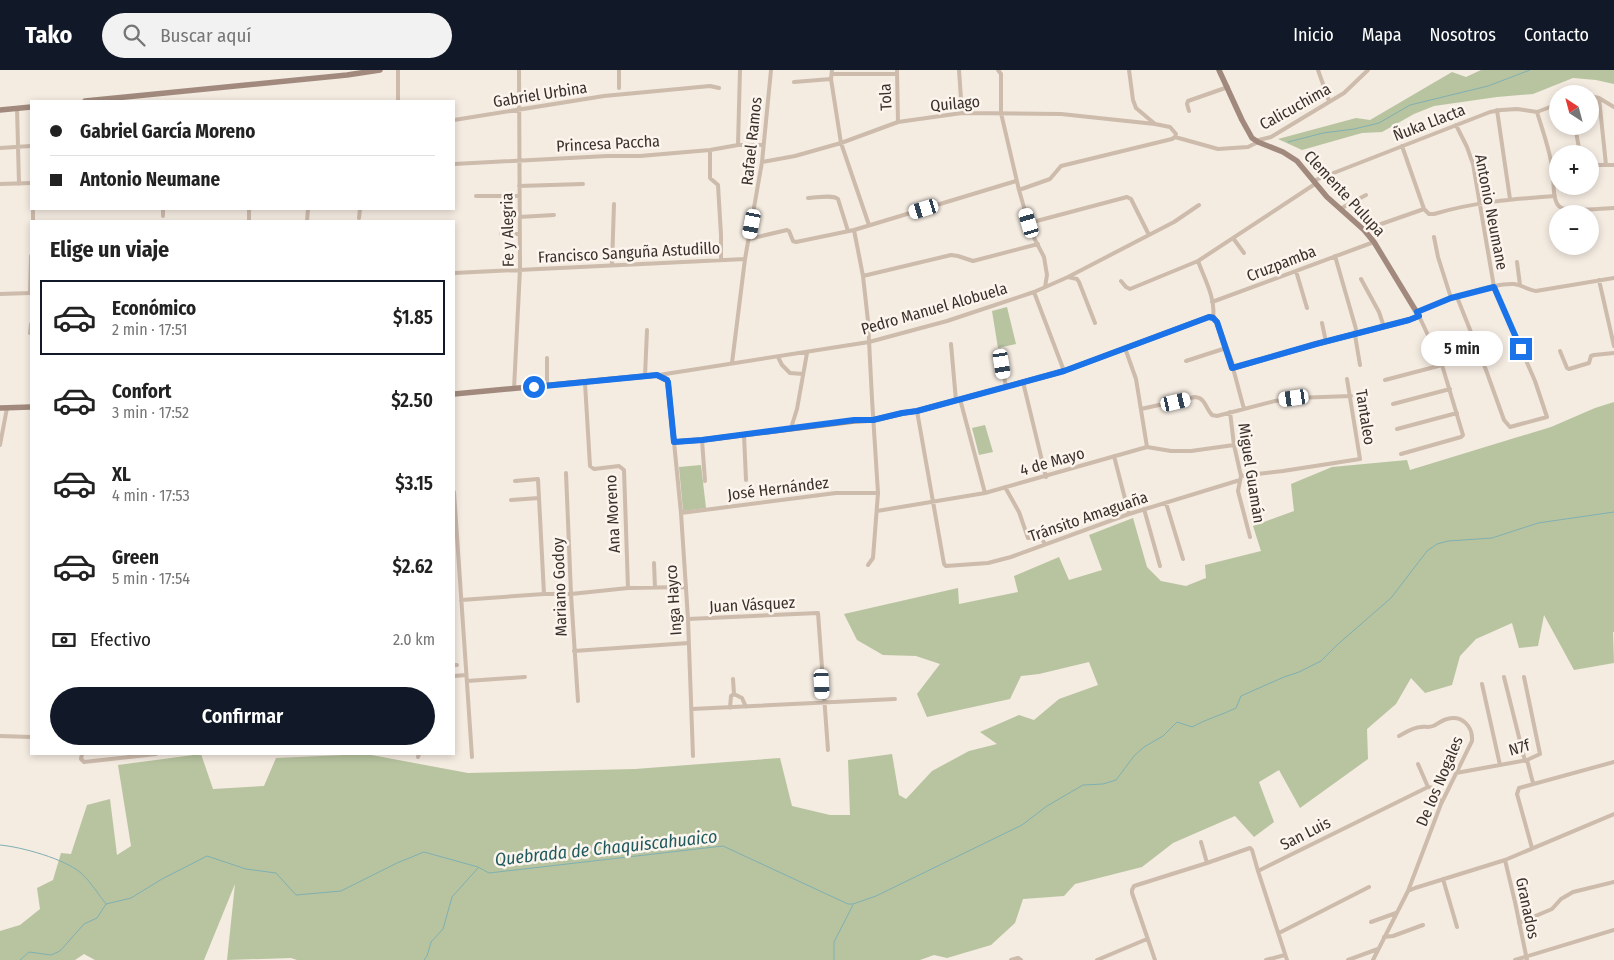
<!DOCTYPE html>
<html lang="es">
<head>
<meta charset="utf-8">
<style>
	:root { --surface:#fff; --page:#f2f2f2; --text:#222; --muted:#767676; --line:#e0e0e0; --accent:#111827 }
	body { margin:0; font-family:"Fira Sans Condensed",sans-serif; background:var(--page); color:var(--text); height:100vh; display:flex; flex-direction:column; font-size:19px; white-space:nowrap }
	* { box-sizing:border-box; margin:0 }
	p { font-size:16px; color:var(--muted) }
	.icon { flex:none; width:28px; height:28px; fill:none; stroke:currentColor; stroke-width:2; stroke-linecap:round; stroke-linejoin:round }
	.map { position:relative; flex:1; overflow:hidden }
	.panel { position:absolute; left:30px; top:150px; width:425px; height:535px; display:flex; flex-direction:column; background:var(--surface); border-radius:0px; box-shadow:0 2px 8px #0003 }
	.panel>* { flex:none }
	.hud { position:absolute; left:30px; top:30px; width:425px; height:110px; border-radius:0px; box-shadow:0 2px 8px #0003; display:grid; align-content:center; height:110px; padding:0 20px; background:var(--surface) }
	.needle { width:32px; rotate:324deg }
	.tools { position:absolute; left:1549px; top:15px; display:grid; gap:10px }
	.tools a { display:grid; place-items:center; width:50px; height:50px; border-radius:50%; background:var(--surface); box-shadow:0 2px 8px #0003; font-size:25px }
	.end { position:absolute; width:22px; height:22px; margin:-11px; border:6px solid #1a73e8; background:#fff; box-shadow:0 0 0 2px #fff }
	.from { border-radius:50% }
	.bubble { position:absolute; height:35px; border-radius:18px; background:var(--surface); box-shadow:0 2px 8px #0003; font-size:16px; font-weight:600; line-height:35px; text-align:center }
	.car { position:absolute; width:15px; height:30px; margin:-15px -8px; border-radius:6px; box-shadow:0 0 4px 1px #0007; background:linear-gradient(#fff 24%,#345 0 40%,#fff 0 76%,#345 0 86%,#fff 0) }
	.hud b { display:flex; align-items:center; gap:18px; height:48px; font-size:19px }
	.hud b+b { border-top:1px solid var(--line) }
	.hud i { width:12px; height:12px; background:var(--text) }
	ul { padding:0; list-style:none }
	li { display:flex; align-items:center; gap:15px; height:75px; margin:0 10px 8px; padding:0 10px; border:2px solid transparent; border-radius:0px }
	li div { flex:1 }
	li b { display:block; font-size:19px }
	li em { font-style:normal; font-weight:600 }
	li.current { border-color:var(--accent) }
	li>.icon { width:45px; height:45px; stroke-width:1.5 }
	h2 { padding:0 20px; font-size:22px; line-height:60px }
	.pay { display:flex; align-items:center; gap:12px; height:55px; padding:0 20px; font-size:19px }
	.pay p { margin-inline-start:auto }
	.primary-button { display:flex; gap:10px; margin-top:auto; padding:10px 20px }
	.primary-button a { flex:1; height:58px; border-radius:30px; background:var(--accent); color:#fff; font-size:20px; font-weight:600; line-height:58px; text-align:center }
	header { display:flex; align-items:center; gap:30px; box-sizing:border-box; height:70px; padding:0 25px; background:var(--accent); color:#fff }
	header strong { font-size:24px }
	nav { display:flex; gap:28px; margin-inline-start:auto; font-size:18px }
	.search { width:350px; height:45px; background:var(--page); display:flex; align-items:center; gap:12px; box-sizing:border-box; padding:0 18px; border-radius:28px; color:var(--muted); font-size:19px }
	.map>svg:first-child { display:block }
	.green { fill:#b8c4a0 }
	.lines { fill:none; stroke-linecap:round; stroke-linejoin:round }
	.stream { stroke:#7fb0b2; stroke-width:1 }
	.street { stroke:#cdbbac; stroke-width:4 }
	.secondary { stroke:#a18a7d; stroke-width:5.5 }
	.route { stroke:#1a73e8; stroke-width:6 }
	.labels { text-anchor:middle; stroke-width:5; stroke-linejoin:round; paint-order:stroke }
	.street-label { font-size:16px; fill:#3b302b; stroke:#fbf5ee }
	.water-label { font-size:18px; font-style:italic; fill:#1f5a5e; stroke:#fbf5ee }
</style>
</head>
<body>
<header>
<strong>Tako</strong>
<div class="search"><svg class="icon" aria-label="search" viewBox="0 0 24 24"><circle cx="10" cy="10" r="6"/><path d="M15 15l6 6"/></svg>Buscar aquí</div>
<nav><a>Inicio</a><a>Mapa</a><a>Nosotros</a><a>Contacto</a></nav>
</header>
<div class="map">
<svg width="1614" height="890" viewBox="0 0 1614 890">
	<rect width="100%" height="100%" fill="#f4ebe1"/>
	<path class="green" d="M1481,0H1614V14L1596,10L1573,8L1533,24L1497,27L1434,36L1414,44L1382,62L1362,63L1302,80L1278,69L1356,48L1370,50L1452,2L1466,7Z
		M1007,237L1016,274L998,278L992,241Z
		M1614,332V562H1613L1614,593L1574,600L1544,545L1538,576L1519,578L1512,553L1476,569L1460,586L1452,615L1425,623L1411,608L1396,634L1367,659L1368,689L1300,738L1279,700L1259,712L1274,752L1254,767L1235,746L1173,773L1142,797L1075,814L1064,826L1023,829L1015,853L991,875L947,888L934,885L920,890H297L291,888L227,890L235,814L204,890H95L84,884L75,890H0V861L20,855L40,839L37,818L53,810L61,783L71,784L87,735L110,729L117,785L131,776L118,695L201,684L213,719L264,716L276,688L366,684L468,703L635,699L780,688L792,736L830,745H850L848,690L892,684L899,725L906,729L932,701L969,681L997,674L980,662L1019,645L1034,650L1059,629L1098,615L1089,592L1039,604L1021,606L1010,629L927,647L917,624L940,594L916,586L883,585L857,570L844,544L958,518L959,534L1018,522L1014,506L1059,487L1069,510L1102,500L1089,465L1133,448L1147,497L1161,511L1186,516L1206,508L1205,495L1261,481L1253,456L1294,441L1291,414L1332,397L1407,390L1410,400L1551,357L1595,338Z
		M985,355L993,382L979,385L972,358Z
		M701,395L706,438L683,441L679,397Z"/>
	<g class="lines">
		<path class="stream" d="M1288,72L1323,63L1354,59L1379,53L1410,35L1488,16L1530,0
			M0,775C22,777 65,789 81,803C91,812 98,824 106,834
			M20,890L29,882L51,885L60,881L84,854L97,848L106,834L131,828L162,809L207,786L246,799L276,803L296,825L341,821L397,793L424,782L478,797L489,803L723,776L848,834H853L876,826L1022,755L1047,736L1083,715L1103,714L1116,710L1134,686L1144,677L1163,666L1177,652L1192,657C1206,649 1222,645 1236,638L1241,626L1284,607L1299,602L1321,591L1337,575L1391,528L1427,481L1437,474L1448,471L1492,468L1538,453L1614,442
			M424,890L427,886L431,872L443,859L452,827L478,798
			M834,890V872L853,835"/>
		<path class="street" d="M398,0V31
			M832,0L831,9L841,73L869,155
			M897,0L898,52
			M959,0L962,43
			M998,0L1001,4V43L1019,120L1031,162L1044,187L1047,205L1045,217
			M1129,0L1133,30L1136,38L1155,54L1170,57L1176,64L1175,67
			M1318,0L1329,31
			M832,4H896
			M794,12L831,9
			M619,18V0
			M1590,26L1599,28L1614,37
			M1599,28L1606,95
			M17,38L19,114
			M1497,40L1510,129
			M1189,41L1187,34L1188,31L1228,17
			M1537,42C1543,62 1551,83 1553,103C1554,112 1552,131 1560,137C1567,143 1603,138 1614,138
			M454,50L604,26L710,16L719,18
			M1456,55L1467,77L1473,94L1494,217L1535,311L1547,347L1510,357L1504,350L1486,300L1457,227
			M1575,56L1580,84
			M1175,67L1218,79L1248,77L1258,72
			M1255,71L1271,67L1344,23L1368,0
			M738,75L740,0
			M1402,76L1424,139
			M0,78L31,76
			M710,80V108L718,115L721,165V190
			M762,92L795,86L841,73L898,52L962,43L1061,44L1155,54
			M454,94L607,86H640L710,80L738,75H763
			M1590,95H1614
			M1313,111L1490,42L1501,40L1517,39L1537,42L1558,34
			M0,114L31,113
			M519,116L583,114
			M1019,120L1050,109L1061,96L1172,69L1175,67
			M476,126H519
			M808,128C816,128 832,124 838,129L848,161
			M1340,139L1366,125
			M163,146V139
			M519,147L554,145
			M359,148L360,139
			M33,151V139
			M249,151V139
			M307,151L308,139
			M1029,153L1127,127L1131,129L1149,165
			M854,160L863,206L868,251L872,329L878,423L873,488L868,495
			M1364,160L1424,139L1429,144H1434C1474,132 1513,129 1555,126
			M501,164H520
			M1434,167L1438,187L1451,228
			M1233,168L1244,183
			M749,169L787,160L789,161L793,171L796,172L854,160L1016,111
			M1335,186L1356,259L1355,265L1360,295
			M1198,191C1204,208 1216,229 1213,247
			M1517,192L1520,215
			M612,195L614,134
			M1296,201L1307,238
			M454,203L745,189
			M863,206L951,185L958,186L973,191L1038,174
			M1068,207L1077,209L1079,212L1095,253
			M1361,209L1379,242L1384,257
			M1599,210L1614,276
			M1121,211L1126,217L1130,219L1198,191L1315,114
			M1034,222L1064,301
			M30,223L31,186
			M0,224L30,223
			M1212,232L1374,172
			M1417,242C1442,232 1487,213 1514,214C1522,215 1528,220 1536,221L1614,208
			M1322,253L1326,272
			M30,263L31,254
			M951,274L956,331
			M1125,278L1136,309L1147,377
			M1560,281L1567,298L1569,299L1589,293L1591,286L1594,285L1614,283
			M778,287L782,295L790,303L803,304
			M547,288V316
			M1186,291L1226,278
			M732,293L745,189L762,92L771,0
			M1002,294L1006,317
			M1233,298L1244,339
			M659,305L869,272L947,251L1034,222L1068,207L1174,152L1199,135
			M645,306L647,260
			M1385,310L1442,295
			M1023,312L1046,407
			M585,313L590,396L594,399L619,396L624,400L628,518
			M514,319L520,199L519,0
			M960,329L985,423
			M1393,334L1450,319
			M1141,339L1195,327C1206,328 1205,338 1212,345L1217,346L1275,331L1294,328L1351,326
			M917,341L944,494L946,496L988,493L1011,487L1129,444L1240,410
			M1230,342L1234,375L1241,406L1238,421L1250,467
			M791,358L797,339L807,283
			M1397,359L1457,343
			M744,365L746,410
			M702,370L705,411
			M674,372L681,443L688,549L693,686
			M0,375L7,338
			M1401,384L1461,367L1463,365L1442,295L1419,246
			M1114,386L1129,444
			M566,403L571,524L578,631
			M1241,406L1283,401L1360,389L1347,309
			M515,411L538,409L544,524
			M1005,417L1019,442L1028,468L1040,466L1045,474
			M454,422L472,687
			M511,430L539,428
			M1166,433L1183,489
			M1144,439L1160,496
			M877,441L985,423L1147,377L1171,381H1191L1234,375
			M681,443L836,423H878
			M654,493L655,518
			M461,530L544,524H571L628,518L685,517
			M688,549L818,543L828,680
			M574,581L689,573
			M454,595H457
			M454,606L466,605
			M1504,607L1525,691
			M733,609L734,624L742,628L746,637
			M467,611L525,607
			M1482,614L1500,695
			M730,638L731,626L734,624
			M692,639L895,629
			M0,666L31,667
			M82,684L81,689L84,692L156,684
			M418,687L419,684
			M1527,690L1533,713
			M1418,694L1428,717
			M1456,703L1527,690L1540,684L1524,607
			M1532,778L1517,724L1519,718L1614,692
			M1505,790L1515,832L1527,890
			M1207,793L1250,778L1252,780L1258,801
			M1443,809L1457,857
			M1408,821L1415,818L1505,790L1614,744
			M1371,852L1396,843
			M1519,853L1552,839L1561,829L1573,822L1614,812
			M1279,863L1369,817
			M1384,867L1393,866L1423,855
			M1011,890L1018,888L1021,890
			M1097,890L1147,869
			M1155,890L1132,823V820L1134,816L1207,793L1201,772
			M1266,890L1285,885
			M1287,890L1258,801L1428,717L1433,718L1441,734
			M1348,890L1378,879
			M1373,890L1408,821L1441,734L1472,671C1473,656 1462,645 1447,649C1442,650 1438,654 1433,656C1428,658 1425,656 1421,657C1413,657 1405,663 1399,666
			M1515,890L1614,860"/>
		<path class="secondary" d="M85,31L347,5L380,0
			M0,40L31,37
			M454,324L657,305L667,310L668,312L674,372L702,370L854,351L873,350L903,343L917,341L1064,301L1209,247H1213L1217,252L1233,298L1316,274L1409,250L1419,246L1374,172L1364,160L1327,127L1297,91L1283,82L1258,72L1252,68L1242,50L1219,0
			M0,338L31,337"/>
	</g>
	<g class="lines">
		<path class="route" d="M534,317L657,305L667,310L668,312L674,372L702,370L854,350H873L902,343L917,341L1064,301L1209,247L1213,248L1217,252L1232,298L1316,274L1409,250L1419,246L1417,242L1451,228L1494,217L1521,279"/>
	</g>
	<g class="labels">
		<g class="street-label">
			<text transform="translate(540 24) rotate(-9)" y="6">Gabriel Urbina</text>
			<text transform="translate(885 27) rotate(-93)" y="6">Tola</text>
			<text transform="translate(955 33) rotate(-5)" y="6">Quilago</text>
			<text transform="translate(1295 36) rotate(-29)" y="6">Calicuchima</text>
			<text transform="translate(1429 52) rotate(-21)" y="6">Ñuka Llacta</text>
			<text transform="translate(751 71) rotate(-84)" y="6">Rafael Ramos</text>
			<text transform="translate(608 73) rotate(-3)" y="6">Princesa Paccha</text>
			<text transform="translate(1345 123) rotate(47)" y="6">Clemente Pulupa</text>
			<text transform="translate(1492 142) rotate(79)" y="6">Antonio Neumane</text>
			<text transform="translate(507 160) rotate(-91)" y="6">Fe y Alegria</text>
			<text transform="translate(629 182) rotate(-3)" y="6">Francisco Sanguña Astudillo</text>
			<text transform="translate(1281 193) rotate(-21)" y="6">Cruzpamba</text>
			<text transform="translate(934 238) rotate(-16)" y="6">Pedro Manuel Alobuela</text>
			<text transform="translate(1366 347) rotate(81)" y="6">Tantaleo</text>
			<text transform="translate(1052 391) rotate(-16)" y="6">4 de Mayo</text>
			<text transform="translate(1252 403) rotate(81)" y="6">Miguel Guamán</text>
			<text transform="translate(778 418) rotate(-7)" y="6">José Hernández</text>
			<text transform="translate(612 444) rotate(-93)" y="6">Ana Moreno</text>
			<text transform="translate(1088 446) rotate(-19)" y="6">Tránsito Amaguaña</text>
			<text transform="translate(559 517) rotate(-92)" y="6">Mariano Godoy</text>
			<text transform="translate(673 530) rotate(-94)" y="6">Inga Hayco</text>
			<text transform="translate(752 534) rotate(-3)" y="6">Juan Vásquez</text>
			<text transform="translate(1519 677) rotate(-16)" y="6">N7f</text>
			<text transform="translate(1439 711) rotate(-67)" y="6">De los Nogales</text>
			<text transform="translate(1305 763) rotate(-27)" y="6">San Luis</text>
			<text transform="translate(1528 838) rotate(78)" y="6">Granados</text>
		</g>
		<g class="water-label">
			<text transform="translate(606 778) rotate(-6)" y="6">Quebrada de Chaquiscahuaico</text>
		</g>
	</g>
</svg>
<div class="tools">
<a><svg class="needle" viewBox="-14 -14 28 28"><path d="M0-13l5 13h-10z" fill="#e53935"/><path d="M0 13l5-13h-10z" fill="#767676"/></svg></a>
<a>+</a>
<a>−</a>
</div>
<i class="end from" style="left:534px;top:317px"></i>
<i class="end" style="left:1521px;top:279px"></i>
<div class="bubble" style="left:1421px;top:261px;width:82px">5 min</div>
<i class="car" style="left:924px;top:139px;rotate:253deg"></i>
<i class="car" style="left:1029px;top:153px;rotate:343deg"></i>
<i class="car" style="left:752px;top:154px;rotate:191deg"></i>
<i class="car" style="left:1002px;top:294px;rotate:171deg"></i>
<i class="car" style="left:1294px;top:328px;rotate:262deg"></i>
<i class="car" style="left:1176px;top:332px;rotate:77deg"></i>
<i class="car" style="left:822px;top:614px;rotate:177deg"></i>
<div class="hud">
<b><i class="from"></i>Gabriel García Moreno</b>
<b><i></i>Antonio Neumane</b>
</div>
<section class="panel">
<h2>Elige un viaje</h2>
<ul>
<li class="current"><svg class="icon" aria-label="car" viewBox="0 0 24 24"><path d="M5 17H2v-5l4-1 3-4h7l3 4 3 1v5h-3M9 17h6M6 11h13"/><circle cx="7" cy="17" r="2"/><circle cx="17" cy="17" r="2"/></svg><div><b>Económico</b><p>2 min · 17:51</p></div><em>$1.85</em></li>
<li><svg class="icon" aria-label="car" viewBox="0 0 24 24"><path d="M5 17H2v-5l4-1 3-4h7l3 4 3 1v5h-3M9 17h6M6 11h13"/><circle cx="7" cy="17" r="2"/><circle cx="17" cy="17" r="2"/></svg><div><b>Confort</b><p>3 min · 17:52</p></div><em>$2.50</em></li>
<li><svg class="icon" aria-label="car" viewBox="0 0 24 24"><path d="M5 17H2v-5l4-1 3-4h7l3 4 3 1v5h-3M9 17h6M6 11h13"/><circle cx="7" cy="17" r="2"/><circle cx="17" cy="17" r="2"/></svg><div><b>XL</b><p>4 min · 17:53</p></div><em>$3.15</em></li>
<li><svg class="icon" aria-label="car" viewBox="0 0 24 24"><path d="M5 17H2v-5l4-1 3-4h7l3 4 3 1v5h-3M9 17h6M6 11h13"/><circle cx="7" cy="17" r="2"/><circle cx="17" cy="17" r="2"/></svg><div><b>Green</b><p>5 min · 17:54</p></div><em>$2.62</em></li>
</ul>
<div class="pay"><svg class="icon" aria-label="cash" viewBox="0 0 24 24"><path d="M3 7h18v10H3z"/><circle cx="12" cy="12" r="2"/></svg>Efectivo<p>2.0 km</p></div>
<div class="primary-button"><a>Confirmar</a></div>
</section>
</div>
</body>
</html>
